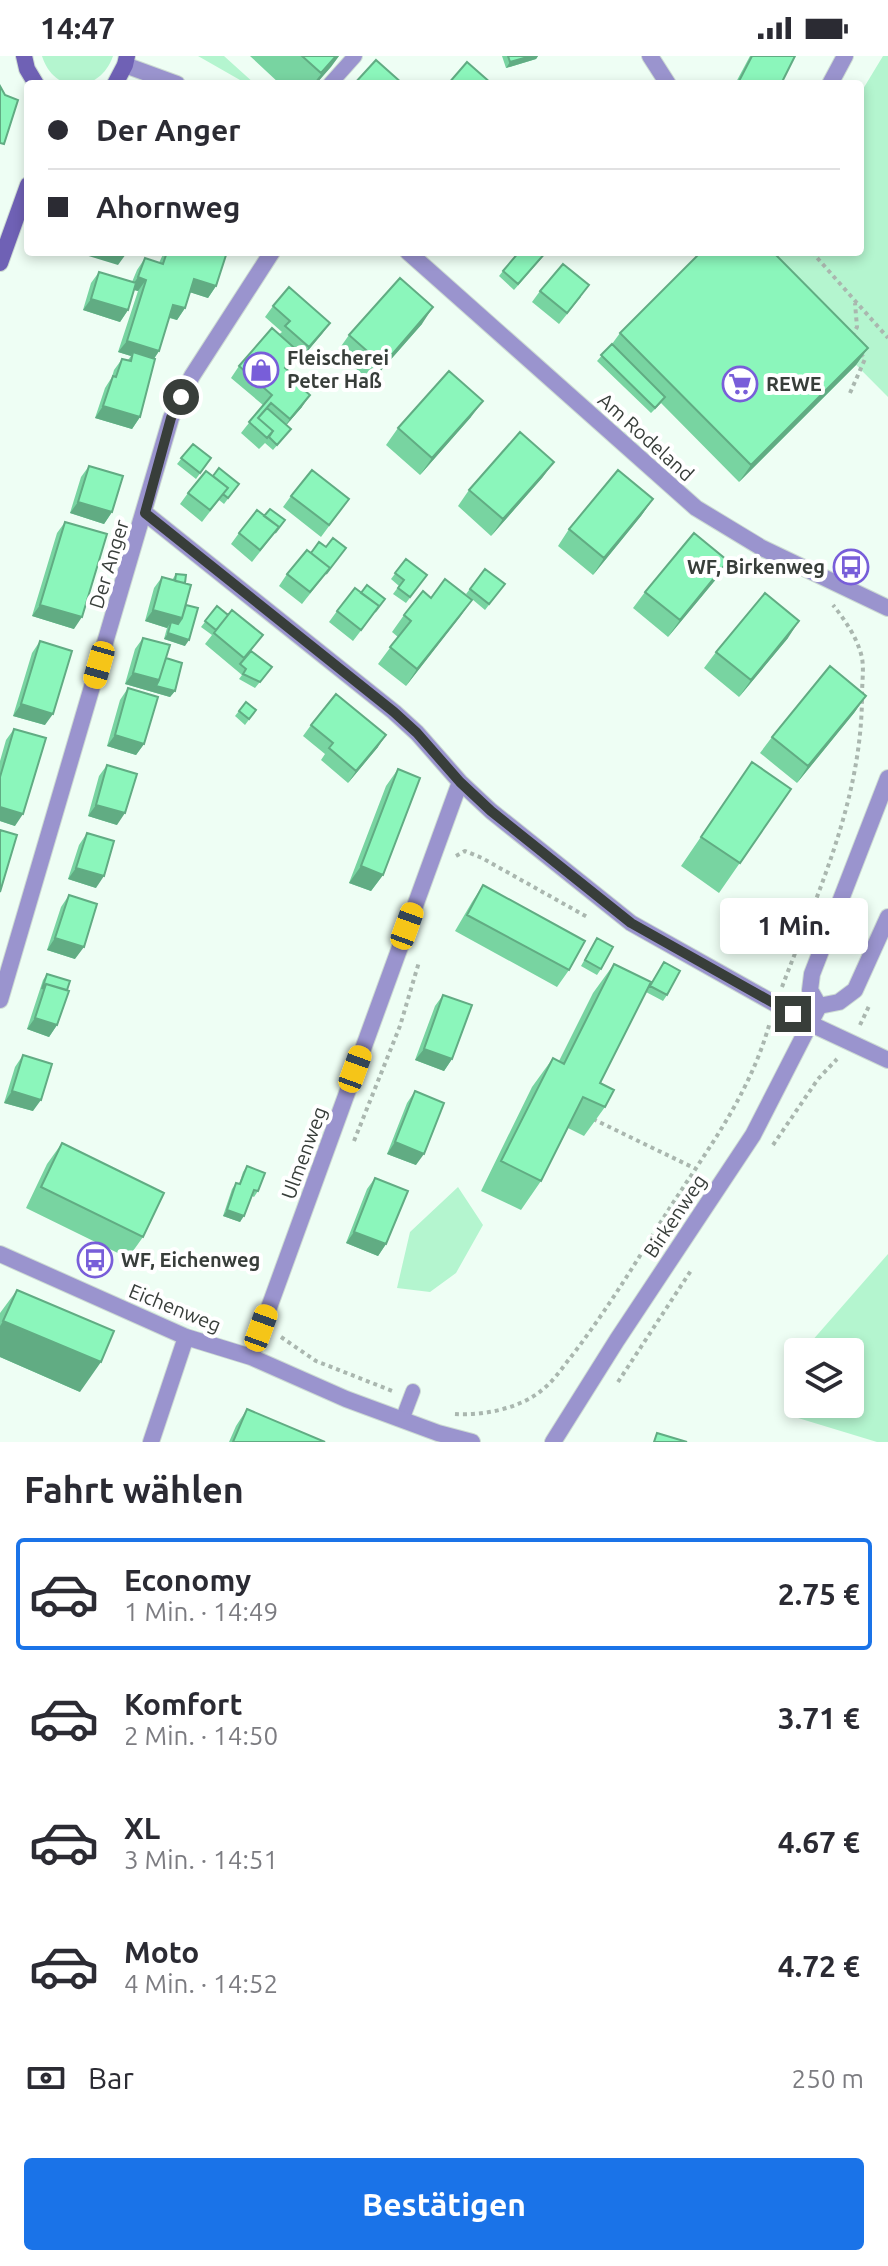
<!DOCTYPE html>
<html lang="de">
<head>
<meta charset="utf-8">
<style>
	:root { --surface:#fff; --page:#f7f7f7; --text:#2b2b33; --muted:#7c7c81; --line:#e1e1e2; --accent:#1a73e8 }
	body { margin:0; font-family:Ubuntu,sans-serif; background:var(--page); color:var(--text); height:100vh; display:flex; flex-direction:column; font-size:30px; white-space:nowrap }
	* { box-sizing:border-box; margin:0 }
	p { font-size:26px; color:var(--muted) }
	.icon { flex:none; width:44px; height:44px; fill:none; stroke:currentColor; stroke-width:2; stroke-linecap:round; stroke-linejoin:round }
	.map { position:relative; height:1386px; overflow:hidden }
	.sheet { display:flex; flex-direction:column; background:var(--surface); flex:1 }
	.sheet>* { flex:none }
	.banner { position:absolute; left:24px; top:24px; width:840px; height:176px; border-radius:8px; box-shadow:0 4px 12px #0003; display:grid; align-content:center; height:176px; padding:0 24px; background:var(--surface) }
	.buttons { position:absolute; left:784px; top:1282px; display:grid; gap:16px }
	.buttons a { display:grid; place-items:center; width:80px; height:80px; border-radius:8px; background:var(--surface); box-shadow:0 4px 12px #0003; font-size:40px }
	.end { position:absolute; width:36px; height:36px; margin:-18px; border:10px solid #383e3a; background:#fff; box-shadow:0 0 0 4px #fff }
	.from { border-radius:50% }
	.bubble { position:absolute; height:56px; border-radius:8px; background:var(--surface); box-shadow:0 4px 12px #0003; font-size:26px; font-weight:700; line-height:56px; text-align:center }
	.car { position:absolute; width:24px; height:48px; margin:-24px -12px; border-radius:10px; box-shadow:0 0 6px 2px #0007; background:linear-gradient(#f5c518 24%,#345 0 40%,#f5c518 0 76%,#345 0 86%,#f5c518 0) }
	.banner b { display:flex; align-items:center; gap:28px; height:76px; font-size:30px }
	.banner b+b { border-top:2px solid var(--line) }
	.banner i { width:20px; height:20px; background:var(--text) }
	ul { padding:0; list-style:none }
	li { display:flex; align-items:center; gap:24px; height:112px; margin:0 16px 12px; padding:0 8px; border:4px solid transparent; border-radius:8px }
	li div { flex:1 }
	li b { display:block; font-size:30px }
	li em { font-style:normal; font-weight:700 }
	li.active { border-color:var(--accent) }
	li>.icon { width:72px; height:72px; stroke-width:1.5 }
	h2 { padding:0 24px; font-size:36px; line-height:96px }
	.pay { display:flex; align-items:center; gap:20px; height:88px; padding:0 24px; font-size:30px }
	.pay p { margin-inline-start:auto }
	.cta { display:flex; gap:16px; margin-top:auto; padding:16px 24px }
	.cta a { flex:1; height:92px; border-radius:8px; background:var(--accent); color:#fff; font-size:32px; font-weight:700; line-height:92px; text-align:center }
	.status { display:flex; justify-content:space-between; align-items:center; height:56px; padding:0 40px; background:var(--surface); direction:ltr }
	.status svg { height:22px; fill:currentColor }
	.map>svg:first-child { display:block }
	.green { fill:#b4f5cf }
	.lines { fill:none; stroke-linecap:round; stroke-linejoin:round }
	.service-casing { stroke:#cddbd3; stroke-width:16 }
	.minor-casing { stroke:#cddbd3; stroke-width:18 }
	.tertiary-casing { stroke:#cddbd3; stroke-width:18 }
	.secondary-casing { stroke:#cddbd3; stroke-width:18 }
	.path { stroke:#aab7af; stroke-width:4; stroke-dasharray:4 4; stroke-linecap:butt }
	.service { stroke:#9a94ce; stroke-width:14 }
	.minor { stroke:#9a94ce; stroke-width:16 }
	.tertiary { stroke:#9a94ce; stroke-width:16 }
	.secondary { stroke:#6f61b5; stroke-width:16 }
	.wall { fill:#78d4a1 }
	.shaded-wall { fill:#61ac83 }
	.building { fill:#8bf6bb; stroke:#61ac83; stroke-width:2 }
	.route { stroke:#383e3a; stroke-width:10 }
	.labels { text-anchor:middle; stroke-width:8; stroke-linejoin:round; paint-order:stroke }
	.poi-label { font-size:20px; font-weight:bold; fill:#383e3a; stroke:#fff; text-anchor:start }
	.street-label { font-size:20px; fill:#383e3a; stroke:#fff }
</style>
</head>
<body>
<div class="status"><b>14:47</b><svg viewBox="0 0 49 12"><path d="M0 12V9h3v3zM5 12V6h3v6zM10 12V3h3v9zM15 12V0h3v12zM26 1h20v11H26zM47 4h2v5h-2z"/></svg></div>
<div class="map">
<svg width="888" height="1386" viewBox="0 0 888 1386">
	<rect width="100%" height="100%" fill="#eefef4"/>
	<path class="green" d="M42,0H113C100,38 54,39 42,0Z
		M198,0H224L255,28H247Z
		M883,0H888V341L744,196H860V38Z
		M458,1131L483,1169L456,1217L430,1236L397,1232L410,1176Z
		M888,1198V1386H877L798,1362L800,1348H850V1296H809L811,1286Z"/>
	<g class="lines">
		<g class="service-casing">
			<path id="service" d="M330,28L355,0
				M402,1364L413,1335"/>
		</g>
		<g class="minor-casing">
			<path id="minor" d="M650,0L668,28
				M830,28L845,0
				M145,457L394,656L417,677L460,726L491,755L631,867L811,968L888,1004
				M0,944L171,362L192,320L272,196
				M819,950L810,934L812,918L888,722
				M819,950L839,946L855,934L888,861
				M0,1198L186,1281L251,1301L346,1343L438,1377L472,1386
				M251,1301L460,726
				M151,1386L186,1281
				M553,1386L617,1284L753,1079L819,950"/>
		</g>
		<g class="tertiary-casing">
			<path id="tertiary" d="M125,9L177,28
				M408,196L696,452L762,492L888,552"/>
		</g>
		<g class="secondary-casing">
			<path id="secondary" d="M24,0L27,13L36,28
				M115,28L125,9L127,0
				M0,207L28,129"/>
		</g>
		<path class="path" d="M812,196L888,282
			M852,280L857,271L855,247
			M850,337L865,303L860,297
			M456,800L465,795L482,802L589,862
			M782,931C818,836 862,743 862,639C862,627 864,613 862,602C858,583 845,564 833,549
			M860,969L870,948
			M593,1063L694,1112
			M354,1085L400,970L419,906
			M773,1089L818,1023L837,1003
			M281,1281L316,1305L395,1336
			M618,1326L692,1213
			M455,1358C483,1360 521,1352 542,1334C555,1324 564,1309 574,1297C605,1256 632,1213 659,1169C701,1101 748,1045 770,966"/>
		<use href="#service" class="service"/>
		<use href="#minor" class="minor"/>
		<use href="#tertiary" class="tertiary"/>
		<use href="#secondary" class="secondary"/>
	</g>
	<path class="wall" d="M250,0H339L316,28H280Z
		M502,0H538L536,3L506,12Z
		M750,0H795L781,28H735Z
		M164,196H227L216,230L208,242L190,236L185,252L177,264L169,262L159,295L154,303L140,361L132,373L95,362L105,332L112,321L114,314L122,303L128,304L131,300L118,296L138,235L134,234L128,254L120,266L83,254L91,227L99,216L132,226L137,214L145,202L159,207Z
		M547,196L514,234L499,220L503,215Z
		M540,235L581,241L559,268L532,246Z
		M273,250L330,267L301,303L297,299L286,313L295,326L302,351L286,369L291,373L273,394L265,387L259,393L241,377L263,349L231,322L239,310L282,276L265,261Z
		M422,268L371,326L337,296L349,279Z
		M620,277L868,292L856,309L739,426L661,347L651,357L597,305L612,288Z
		M471,361L420,419L386,389L398,372Z
		M193,388L211,402L196,423L177,408Z
		M554,406L542,422L491,480L458,450L469,434Z
		M89,410L112,456L104,468L70,457L81,421Z
		M213,420L239,428L224,448L219,444L202,466L180,448L188,437Z
		M291,440L349,443L321,481L283,451Z
		M653,443L641,460L593,519L558,490L569,473Z
		M264,460L285,464L252,506L231,488L239,477Z
		M65,466L74,573L32,560L57,477Z
		M326,491L346,492L302,548L279,530L287,518L311,497Z
		M406,503L427,519L406,547L393,538L399,530L391,523Z
		M485,513L505,528L485,554L466,538Z
		M176,518L185,527V590L164,583L167,572L145,565L154,532L162,521L172,524Z
		M717,522L668,581L633,552L645,536Z
		M361,537L385,543L353,585L329,566L337,555Z
		M431,542L472,544L406,630L378,608L398,581L392,576L404,559Z
		M217,550L252,595L272,611L255,632L239,623L242,619L205,588L212,579L201,571Z
		M143,582L166,602L175,635L170,641L125,628L135,593Z
		M788,582L739,641L704,612L716,596Z
		M40,585L45,669L13,660L32,597Z
		M128,632L144,688L136,699L107,690L120,644Z
		M866,640L854,657L797,727L760,697L772,681Z
		M246,646L256,654L245,669L235,660Z
		M311,669L378,691L348,727L321,704L325,698L303,680Z
		M14,673L15,770L0,765V705L6,684Z
		M752,706L791,733L719,837L681,810Z
		M107,709L117,769L88,760L99,720Z
		M398,713L383,819L371,835L349,827L386,730Z
		M87,777L96,832L68,823L79,789Z
		M483,829L569,914L557,931L455,875L472,846Z
		M69,839L75,903L47,894L61,851Z
		M597,882L601,913L597,919L581,910Z
		M664,906L667,939L663,945L646,936Z
		M614,908L600,1027L605,1051L584,1080L568,1072L541,1125L521,1154L481,1135L532,1031L553,1002L559,1005L593,937Z
		M47,918L57,969L49,981L27,973L43,924Z
		M443,939L452,1003L444,1015L415,1004L435,950Z
		M23,999L33,1055L4,1047L15,1011Z
		M415,1035L416,1109L387,1098L407,1047Z
		M62,1087L143,1181L128,1202L26,1152L47,1108Z
		M247,1110L258,1135L254,1141L252,1140L240,1166L223,1160L232,1133L236,1127L239,1128L243,1116Z
		M375,1122L386,1188L378,1200L346,1187L367,1133Z
		M17,1234L80,1336L0,1301V1257Z
		M247,1353L325,1386H229L236,1370Z"/>
	<path class="shaded-wall" d="M336,0H339L331,11L316,28H313Z
		M531,0H538L536,3L506,12L510,6Z
		M83,196H121L126,198L118,209L82,198Z
		M138,221L146,224L138,235L130,233Z
		M194,223L216,230L208,242L186,235Z
		M91,243L128,254L120,266L83,254Z
		M173,249L185,252L177,264L165,260Z
		M433,251L422,268L371,326L383,309Z
		M330,267L322,278L301,303L309,291Z
		M127,285L159,295L151,307L133,296L131,300L118,296Z
		M868,292L856,309L739,426L751,409Z
		M310,339L302,351L282,374L290,363Z
		M483,345L471,361L420,419L432,402Z
		M103,350L140,361L132,373L95,362Z
		M554,406L542,422L491,480L503,463Z
		M653,443L641,460L593,519L604,502Z
		M78,446L112,456L104,468L70,457Z
		M728,505L717,522L668,581L680,564Z
		M472,544L460,561L406,630L417,613Z
		M40,549L82,561L74,573L32,560Z
		M153,554L182,562L174,574L171,566L167,572L145,565Z
		M799,565L788,582L739,641L751,624Z
		M168,577L189,584L185,590L164,583Z
		M133,617L159,624L175,635L170,641L125,628Z
		M866,640L854,657L797,727L808,710Z
		M21,648L53,658L45,669L13,660Z
		M115,679L144,688L136,699L107,690Z
		M386,679L378,691L348,727L356,715Z
		M96,749L125,757L117,769L88,760Z
		M0,751L23,758L15,770L0,765Z
		M361,810L383,819L371,835L349,827Z
		M76,812L104,820L96,832L68,823Z
		M55,882L84,891L75,903L47,894Z
		M35,962L57,969L49,981L27,973Z
		M424,993L452,1003L444,1015L415,1004Z
		M12,1035L41,1044L33,1055L4,1047Z
		M395,1086L424,1098L416,1109L387,1098Z
		M227,1154L244,1160L240,1166L223,1160Z
		M354,1176L386,1188L378,1200L346,1187Z
		M3,1265L101,1306L80,1336L0,1301V1270Z"/>
	<path class="building" d="M302,0H336L321,17Z
		M508,0H531L510,6Z
		M752,0H795L781,28H739L738,27Z
		M376,4L403,28H354Z
		M467,6L492,28H448Z
		M0,30L5,39L18,44L4,88L0,87Z
		M167,196H227L216,230L194,223L185,252L173,249L159,295L127,285L146,224L138,221L145,202L163,208Z
		M519,196H546L518,228L503,215Z
		M701,196H773L868,292L751,409L620,277Z
		M563,208L589,229L567,257L540,235Z
		M99,216L136,227L128,254L91,243Z
		M400,222L433,251L383,309L349,279Z
		M289,231L330,267L309,291L285,270L290,265L273,250Z
		M272,272L299,296L285,312L298,323L295,326L310,339L290,363L271,347L258,362L273,375L267,382L249,366L272,339L239,310Z
		M612,288L665,341L655,352L601,299Z
		M133,296L155,303L140,361L103,350L113,320L116,321L122,303L131,305Z
		M449,315L483,345L432,402L398,372Z
		M267,352L291,373L277,389L269,381L273,375L258,362Z
		M520,376L554,406L503,463L469,434Z
		M193,388L211,402L200,417L181,402Z
		M89,410L123,420L112,456L78,446Z
		M219,412L239,428L228,442L223,438L228,432L213,420Z
		M312,414L349,443L329,469L291,440Z
		M618,414L653,443L604,502L569,473Z
		M206,415L228,432L210,454L188,437Z
		M270,453L285,464L275,477L279,471L264,460Z
		M257,454L279,471L260,494L239,477Z
		M65,466L107,478L82,561L40,549Z
		M694,477L728,505L680,564L645,536Z
		M333,482L346,492L326,518L330,512L311,497L319,486L326,491Z
		M307,494L330,512L310,536L287,518Z
		M406,503L427,519L410,541L398,532L404,524L395,517Z
		M485,513L505,528L489,548L470,533Z
		M176,518L186,519L185,527L175,525Z
		M162,521L191,529L182,562L153,554Z
		M445,523L472,544L417,613L390,591L411,565L404,559L423,535L431,542Z
		M367,529L385,543L375,556L379,550L361,537Z
		M355,532L379,550L361,574L337,555Z
		M765,537L799,565L751,624L716,596Z
		M186,549L198,552L189,584L168,577L171,566L178,568L182,562Z
		M217,550L228,559L216,574L205,565Z
		M232,554L263,579L244,602L214,577Z
		M143,582L170,589L159,624L133,617Z
		M40,585L72,595L53,658L21,648Z
		M251,595L272,611L260,626L243,618L246,613L240,608Z
		M166,602L182,607L175,635L156,630L159,624Z
		M830,610L866,640L808,710L772,681Z
		M128,632L158,641L144,688L115,679Z
		M336,638L386,679L356,715L329,692L333,687L311,669Z
		M246,646L256,654L249,663L239,655Z
		M14,673L46,682L23,758L0,751V721Z
		M752,706L791,733L740,807L701,781Z
		M107,709L137,718L125,757L96,749Z
		M398,713L420,722L383,819L361,810Z
		M0,774L17,779L0,836Z
		M87,777L114,785L104,820L76,812Z
		M483,829L585,885L569,914L467,859Z
		M69,839L97,848L84,891L55,882Z
		M597,882L613,891L601,913L585,904Z
		M664,906L680,915L667,939L650,930Z
		M614,908L651,926L600,1027L614,1034L605,1051L583,1041L541,1125L501,1105L553,1002L564,1008Z
		M47,918L70,925L67,934L46,928L42,933Z
		M46,928L69,935L57,969L35,962Z
		M443,939L472,949L452,1003L424,993Z
		M23,999L52,1008L41,1044L12,1035Z
		M415,1035L444,1047L424,1098L395,1086Z
		M62,1087L164,1137L143,1181L41,1131Z
		M247,1110L265,1117L258,1135L254,1134L244,1160L227,1154L236,1127L240,1128Z
		M375,1122L408,1135L386,1188L354,1176Z
		M17,1234L114,1275L101,1306L3,1265Z
		M247,1353L325,1386H233Z
		M657,1377L687,1386H654Z"/>
	<g class="lines">
		<path class="route" d="M181,341L171,362L145,457L394,656L417,677L460,726L491,755L631,867L793,958"/>
	</g>
	<defs>
		<g id="shop-ring" transform="scale(1.8)"><circle r="9.5" fill="#fff" stroke="#785ed9" stroke-width="1.5"/><path d="M-5-2.5h2.3a2.7 3.5 0 0 1 5.4 0H5L5.5 6h-11ZM-1.5-2.5h3a1.5 2.3 0 0 0-3 0Z" fill="#785ed9"/></g>
		<g id="supermarket-ring" transform="scale(1.8)"><circle r="9.5" fill="#fff" stroke="#785ed9" stroke-width="1.5"/><path d="M-6-5.5h2.5l.6 2H6L4.5 2H-2.5L-4.4-4H-6ZM-1.5 3.2a1.3 1.3 0 1 0 .1 0ZM3 3.2a1.3 1.3 0 1 0 .1 0Z" fill="#785ed9"/></g>
		<g id="bus-ring" transform="scale(1.8)"><circle r="9.5" fill="#fff" stroke="#785ed9" stroke-width="1.5"/><path d="M-5-6H5V4H4V6H2V4H-2V6H-4V4H-5ZM-3.5-4V0h7V-4ZM-3.5 1.2v1.5H-2V1.2ZM2 1.2v1.5H3.5V1.2Z" fill="#785ed9"/></g>
	</defs>
	<g fill-rule="evenodd">
		<use href="#shop-ring" x="261" y="314"/>
		<use href="#supermarket-ring" x="740" y="328"/>
		<use href="#bus-ring" x="851" y="511"/>
		<use href="#bus-ring" x="95" y="1204"/>
	</g>
	<g class="labels">
		<g class="poi-label">
			<text x="287" y="309">Fleischerei<tspan x="287" dy="23">Peter Haß</tspan></text>
			<text x="766" y="335">REWE</text>
			<text x="825" y="518" text-anchor="end">WF, Birkenweg</text>
			<text x="121" y="1211">WF, Eichenweg</text>
		</g>
		<g class="street-label">
			<text transform="translate(646 381) rotate(42)" y="7">Am Rodeland</text>
			<text transform="translate(109 508) rotate(-73)" y="7">Der Anger</text>
			<text transform="translate(304 1097) rotate(-70)" y="7">Ulmenweg</text>
			<text transform="translate(675 1160) rotate(-56)" y="7">Birkenweg</text>
			<text transform="translate(175 1252) rotate(22)" y="7">Eichenweg</text>
		</g>
	</g>
</svg>
<div class="buttons">
<a><svg class="icon" aria-label="layers" viewBox="0 0 24 24"><path d="M12 4l9 5-9 5-9-5zM3 14l9 5 9-5"/></svg></a>
</div>
<i class="end from" style="left:181px;top:341px"></i>
<i class="end" style="left:793px;top:958px"></i>
<div class="bubble" style="left:720px;top:842px;width:148px">1 Min.</div>
<i class="car" style="left:99px;top:609px;rotate:196deg"></i>
<i class="car" style="left:407px;top:870px;rotate:20deg"></i>
<i class="car" style="left:355px;top:1013px;rotate:20deg"></i>
<i class="car" style="left:261px;top:1272px;rotate:20deg"></i>
<div class="banner">
<b><i class="from"></i>Der Anger</b>
<b><i></i>Ahornweg</b>
</div>
</div>
<section class="sheet">
<h2>Fahrt wählen</h2>
<ul>
<li class="active"><svg class="icon" aria-label="car" viewBox="0 0 24 24"><path d="M5 17H2v-5l4-1 3-4h7l3 4 3 1v5h-3M9 17h6M6 11h13"/><circle cx="7" cy="17" r="2"/><circle cx="17" cy="17" r="2"/></svg><div><b>Economy</b><p>1 Min. · 14:49</p></div><em>2.75 €</em></li>
<li><svg class="icon" aria-label="car" viewBox="0 0 24 24"><path d="M5 17H2v-5l4-1 3-4h7l3 4 3 1v5h-3M9 17h6M6 11h13"/><circle cx="7" cy="17" r="2"/><circle cx="17" cy="17" r="2"/></svg><div><b>Komfort</b><p>2 Min. · 14:50</p></div><em>3.71 €</em></li>
<li><svg class="icon" aria-label="car" viewBox="0 0 24 24"><path d="M5 17H2v-5l4-1 3-4h7l3 4 3 1v5h-3M9 17h6M6 11h13"/><circle cx="7" cy="17" r="2"/><circle cx="17" cy="17" r="2"/></svg><div><b>XL</b><p>3 Min. · 14:51</p></div><em>4.67 €</em></li>
<li><svg class="icon" aria-label="car" viewBox="0 0 24 24"><path d="M5 17H2v-5l4-1 3-4h7l3 4 3 1v5h-3M9 17h6M6 11h13"/><circle cx="7" cy="17" r="2"/><circle cx="17" cy="17" r="2"/></svg><div><b>Moto</b><p>4 Min. · 14:52</p></div><em>4.72 €</em></li>
</ul>
<div class="pay"><svg class="icon" aria-label="cash" viewBox="0 0 24 24"><path d="M3 7h18v10H3z"/><circle cx="12" cy="12" r="2"/></svg>Bar<p>250 m</p></div>
<div class="cta"><a>Bestätigen</a></div>
</section>
</body>
</html>
